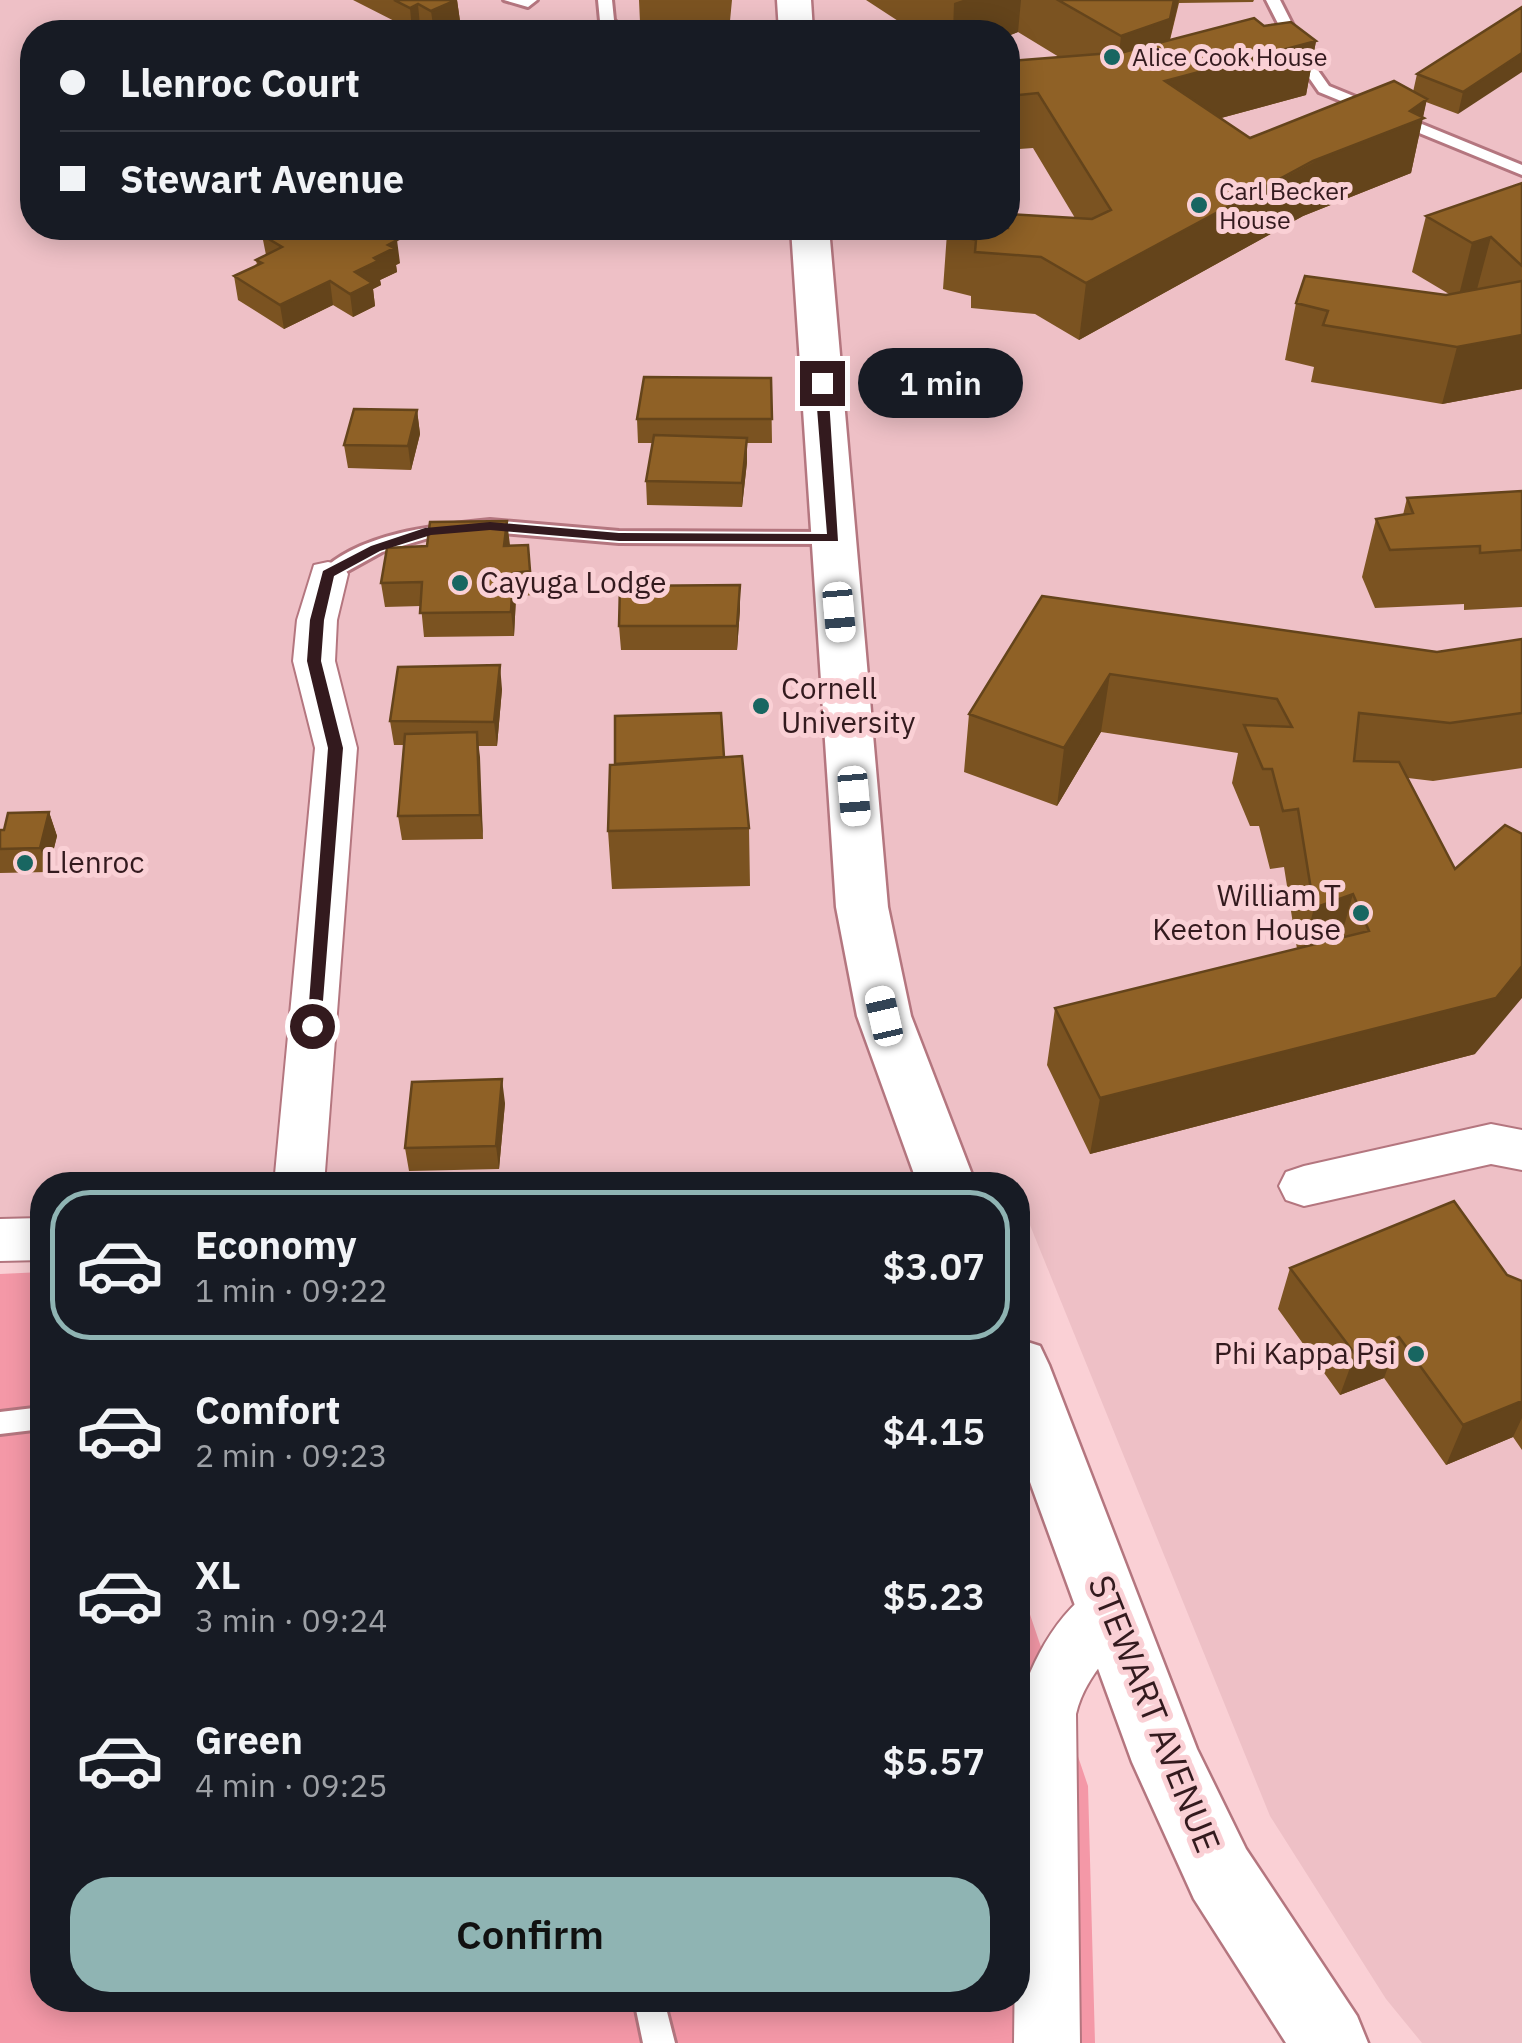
<!DOCTYPE html>
<html lang="en">
<head>
<meta charset="utf-8">
<style>
	:root { --surface:#171b24; --page:#242831; --text:#f1f3f6; --muted:#9ea1a6; --line:#363941; --accent:#8fb4b3 }
	body { margin:0; font-family:"IBM Plex Sans",sans-serif; background:var(--page); color:var(--text); height:100vh; display:flex; flex-direction:column; font-size:38px; white-space:nowrap }
	* { box-sizing:border-box; margin:0 }
	p { font-size:32px; color:var(--muted) }
	.icon { flex:none; width:55px; height:55px; fill:none; stroke:currentColor; stroke-width:2; stroke-linecap:round; stroke-linejoin:round }
	.map { position:relative; flex:1; overflow:hidden }
	.drawer { position:absolute; left:30px; top:1172px; width:1000px; height:840px; display:flex; flex-direction:column; background:var(--surface); border-radius:40px; box-shadow:0 5px 25px #0003 }
	.drawer>* { flex:none }
	.banner { position:absolute; left:20px; top:20px; width:1000px; height:220px; border-radius:40px; box-shadow:0 5px 25px #0003; display:grid; align-content:center; height:220px; padding:0 40px; background:var(--surface) }
	.end { position:absolute; width:45px; height:45px; margin:-22px; border:12px solid #331a1e; background:#fff; box-shadow:0 0 0 5px #fff }
	.from { border-radius:50% }
	.bubble { position:absolute; height:70px; border-radius:35px; background:var(--surface); box-shadow:0 5px 25px #0003; font-size:32px; font-weight:600; line-height:70px; text-align:center }
	.car { position:absolute; width:30px; height:60px; margin:-30px -15px; border-radius:12px; box-shadow:0 0 8px 2px #0007; background:linear-gradient(#fff 24%,#345 0 40%,#fff 0 76%,#345 0 86%,#fff 0) }
	.banner b { display:flex; align-items:center; gap:35px; height:95px; font-size:38px }
	.banner b+b { border-top:2px solid var(--line) }
	.banner i { width:25px; height:25px; background:var(--text) }
	ul { padding:18px 0 0; list-style:none }
	li { display:flex; align-items:center; gap:30px; height:150px; margin:0 20px 15px; padding:0 20px; border:5px solid transparent; border-radius:40px }
	li div { flex:1 }
	li b { display:block; font-size:38px }
	li em { font-style:normal; font-weight:600 }
	li.on { border-color:var(--accent) }
	li>.icon { width:90px; height:90px; stroke-width:1.5 }
	.cta { display:flex; gap:20px; margin-top:auto; padding:20px 40px }
	.cta a { flex:1; height:115px; border-radius:40px; background:var(--accent); color:#111; font-size:40px; font-weight:600; line-height:115px; text-align:center }
	.map>svg:first-child { display:block }
	.built { fill:#eec0c6; fill-rule:evenodd }
	.green { fill:#f498a7 }
	.lines { fill:none; stroke-linecap:round; stroke-linejoin:round }
	.lane-casing { stroke:#b4767f; stroke-width:6 }
	.street-casing { stroke:#b4767f; stroke-width:4 }
	.secondary-casing { stroke:#b4767f; stroke-width:5 }
	.lane { fill:#fff; fill-rule:evenodd }
	.street { fill:#fff; fill-rule:evenodd }
	.secondary { fill:#fff; fill-rule:evenodd }
	.wall { fill:#7b5321 }
	.shaded-wall { fill:#64441b }
	.building { fill:#8f6126; stroke:#64441b; stroke-width:2.5 }
	.route { fill:#331a1e }
	.poi-dot { fill:#186661; stroke:#fad0d5; stroke-width:4 }
	.labels { text-anchor:middle; stroke-width:10; stroke-linejoin:round; paint-order:stroke }
	.far-poi-label { font-size:25px; fill:#331a1e; stroke:#fad0d5; text-anchor:start }
	.poi-label { font-size:30px; fill:#331a1e; stroke:#fad0d5; text-anchor:start }
	.near-street-label { font-size:35px; fill:#331a1e; stroke:#fad0d5 }
</style>
</head>
<body>
<div class="map">
<svg width="1522" height="2043" viewBox="0 0 1522 2043">
	<rect width="100%" height="100%" fill="#fad0d5"/>
	<path class="built" d="M0,0H1522V2043H1422L1386,1999L1270,1816L1021,1203H1018V1185H42V1217L0,1218ZM32,32H1008V228H32Z"/>
	<path class="green" d="M42,1272V2000H1018V1579L1088,1786L1095,2043H0V1274Z"/>
	<g class="lines">
		<g class="lane-casing">
			<path id="lane" d="M504,0H537L528,7Z
				M598,0H612L614,20L624,32H610L600,21Z
				M1266,0H1280L1310,59L1329,86L1522,165V175L1319,92L1296,59Z
				M490,520L619,531L834,532L843,538L834,544L619,543L490,532L432,537L382,552L335,578L328,580L319,574C357,533 437,525 490,520Z
				M42,1407V1429L0,1434V1412Z
				M634,2000H664L675,2043H643Z"/>
		</g>
		<g class="street-casing">
			<path id="street" d="M328,562L342,565L348,574L337,620L335,661L357,748L324,1185H274L315,748L293,661L297,620L314,565Z
				M1491,1124L1522,1130V1170L1491,1164L1304,1206L1286,1200L1279,1186L1286,1172L1304,1166Z
				M42,1218V1260L0,1261V1219Z
				M1110,1581L1130,1589L1139,1608C1122,1647 1086,1671 1076,1714L1080,2043H1014L1018,1709C1030,1661 1063,1599 1110,1581Z"/>
		</g>
		<g class="secondary-casing">
			<path id="secondary" d="M777,0H811L813,32H779Z
				M791,228H829L888,907L911,1016L976,1185H918L857,1016L836,907Z
				M1018,1339L1040,1346L1049,1365L1197,1749L1246,1849L1357,2016L1368,2043H1286L1194,1899L1132,1762L1018,1449Z"/>
		</g>
		<use href="#lane" class="lane"/>
		<use href="#street" class="street"/>
		<use href="#secondary" class="secondary"/>
	</g>
	<path class="wall" d="M353,0H457L460,21L435,32L420,26L412,30Z
		M639,0H732L730,21L640,22Z
		M866,0H1254L1253,2L1179,3L1170,40L1264,26L1316,41L1306,95L1221,118L1250,138L1413,92L1417,74L1522,7L1458,114L1426,102L1411,173L1303,216L1079,340L1035,314L971,308V296L943,289L947,233L1075,218L1033,148L1008,150V61L1059,57L1018,32L1008,36V32H915Z
		M1522,183V389L1442,404L1311,382L1314,367L1285,360L1296,303L1449,294L1412,272L1426,216Z
		M262,235L400,263L396,265L397,272L380,280L381,285L373,289L375,306L353,317L333,305L284,329L238,300L234,276L257,265L256,260L266,255Z
		M771,378L772,443H747V462L742,507L647,505L646,481L653,443H638L637,419Z
		M417,410L420,434L411,470L348,468L344,445Z
		M1522,491V607L1464,610V604L1375,608L1362,577L1376,519L1403,515L1407,498Z
		M509,546L531,569L532,595L516,597L514,636L424,637L421,606L385,607L381,583Z
		M1042,596L1437,652L1522,639V768L1433,781L1408,778L1475,1054L1090,1154L1047,1065L1055,1008L1297,949L1284,867L1270,869L1259,826H1250L1232,783L1238,753L1101,732L1057,806L964,772L969,714Z
		M740,609L737,650H621L619,626Z
		M502,689L497,746H478L483,839L402,840L398,816L404,745H394L390,721Z
		M724,757L749,828L750,886L612,889L608,831Z
		M49,812L57,836L48,872L0,873V830H4Z
		M505,1103L499,1169L409,1171L405,1148Z
		M1290,1268L1507,1275L1522,1281V1450L1513,1437L1446,1465L1384,1378L1340,1395L1278,1309Z"/>
	<path class="shaded-wall" d="M457,0L460,21L434,32L431,11Z
		M963,0H1021L1018,32L1008,36V32H953L954,3Z
		M1174,0H1179L1162,72L1115,90L1121,36Z
		M418,4L420,26L412,30L410,8Z
		M1316,41L1306,95L1158,135L1165,81Z
		M1522,53V72L1458,114L1463,92Z
		M1427,99L1411,173L1303,216L1079,340L1086,283L1410,111Z
		M1491,237L1476,293L1458,299L1472,243Z
		M397,240L400,263L396,265L397,272L380,280L381,285L373,289L375,306L353,317L350,294L355,272L374,258L388,245Z
		M330,281L333,305L284,329L280,305Z
		M1522,335V389L1442,404L1457,347Z
		M417,410L420,434L411,470L408,446Z
		M747,438V462L742,507V483Z
		M507,521L510,545L504,546Z
		M513,573L516,597L514,636L511,612Z
		M740,585V609L737,650V626Z
		M500,665L502,689L497,746L494,722Z
		M1110,674L1101,732L1057,806L1064,748Z
		M477,732L480,757L483,839L480,815Z
		M49,812L57,836L48,872L40,848Z
		M1353,894L1337,951L1299,965L1314,908Z
		M1522,966V998L1475,1054L1090,1154L1100,1098Z
		M502,1079L505,1103L499,1169L496,1146Z
		M1399,1337L1384,1378L1340,1395L1355,1354Z
		M1522,1401V1418L1513,1437L1446,1465L1463,1425Z"/>
	<path class="building" d="M394,0H456L431,11L418,4L410,8Z
		M1058,0H1174L1170,19L1121,36Z
		M1522,7V53L1463,92L1417,74Z
		M1254,18L1264,26L1291,22L1316,41L1165,81L1250,138L1394,81L1427,99L1410,111L1424,118L1313,161L1086,283L1041,257L975,252L976,240L947,233L948,228H1008V214L1092,219L1111,210L1038,93L1008,96V61L1124,52Z
		M1522,183V266L1491,237L1472,243L1426,216Z
		M278,228H376L397,240L388,245L394,248L374,258L378,261L355,272L372,283L350,294L330,281L280,305L234,276L262,263L256,260L282,247L262,235Z
		M1305,276L1446,295L1522,281V335L1457,347L1323,325L1328,311L1296,303Z
		M644,377L771,378L772,419H637Z
		M354,409L417,410L408,446L344,445Z
		M654,435L747,438L742,483L646,481Z
		M1522,491V550L1480,553V546L1390,550L1376,519L1413,513L1407,498Z
		M507,521L504,546L528,545L530,571L513,573L511,612L420,613L422,582L381,583L387,548L427,546L430,522Z
		M740,585L737,626H619L620,586Z
		M1042,596L1437,652L1522,639V713L1450,723L1359,713L1354,761L1399,762L1455,869L1505,825L1522,834V966L1496,998L1100,1098L1055,1008L1369,931L1353,894L1314,908L1298,809L1283,811L1272,769H1263L1244,725L1292,727L1277,699L1110,674L1064,748L969,714Z
		M500,665L494,722L390,721L398,667Z
		M721,713L724,757L615,764V716Z
		M477,732L480,815L398,816L405,734Z
		M742,756L749,828L608,831L610,765Z
		M49,812L40,848L0,849V830H4L8,813Z
		M502,1079L496,1146L405,1148L412,1082Z
		M1454,1201L1507,1275L1522,1281V1401L1463,1425L1399,1337L1355,1354L1290,1268Z"/>
	<path class="route" d="M822,379L828,383L838,541H619L490,530L431,535L380,551L334,576L324,620L321,661L343,748L321,1026L318,1030H307L328,748L307,661L310,620L323,571L371,546L425,528L490,522L619,533L827,534L815,383Z"/>
	<g class="poi-dot">
		<circle cx="1112" cy="57" r="10"/>
		<circle cx="1199" cy="205" r="10"/>
		<circle cx="460" cy="583" r="10"/>
		<circle cx="761" cy="706" r="10"/>
		<circle cx="25" cy="863" r="10"/>
		<circle cx="1361" cy="913" r="10"/>
		<circle cx="1416" cy="1354" r="10"/>
	</g>
	<g class="labels">
		<g class="far-poi-label">
			<text x="1132" y="66">Alice Cook House</text>
			<text x="1219" y="200">Carl Becker<tspan x="1219" dy="29">House</tspan></text>
		</g>
		<g class="poi-label">
			<text x="480" y="593">Cayuga Lodge</text>
			<text x="781" y="699">Cornell<tspan x="781" dy="34">University</tspan></text>
			<text x="45" y="873">Llenroc</text>
			<text x="1341" y="906" text-anchor="end">William T<tspan x="1341" dy="34">Keeton House</tspan></text>
			<text x="1396" y="1364" text-anchor="end">Phi Kappa Psi</text>
		</g>
		<g class="near-street-label">
			<text transform="translate(1154 1714) rotate(68)" y="12">STEWART AVENUE</text>
		</g>
	</g>
</svg>
<i class="end from" style="left:312px;top:1026px"></i>
<i class="end" style="left:822px;top:383px"></i>
<div class="bubble" style="left:858px;top:348px;width:165px">1 min</div>
<i class="car" style="left:839px;top:612px;rotate:175deg"></i>
<i class="car" style="left:854px;top:796px;rotate:175deg"></i>
<i class="car" style="left:884px;top:1016px;rotate:347deg"></i>
<div class="banner">
<b><i class="from"></i>Llenroc Court</b>
<b><i></i>Stewart Avenue</b>
</div>
<section class="drawer">
<ul>
<li class="on"><svg class="icon" aria-label="car" viewBox="0 0 24 24"><path d="M5 17H2v-5l4-1 3-4h7l3 4 3 1v5h-3M9 17h6M6 11h13"/><circle cx="7" cy="17" r="2"/><circle cx="17" cy="17" r="2"/></svg><div><b>Economy</b><p>1 min · 09:22</p></div><em>$3.07</em></li>
<li><svg class="icon" aria-label="car" viewBox="0 0 24 24"><path d="M5 17H2v-5l4-1 3-4h7l3 4 3 1v5h-3M9 17h6M6 11h13"/><circle cx="7" cy="17" r="2"/><circle cx="17" cy="17" r="2"/></svg><div><b>Comfort</b><p>2 min · 09:23</p></div><em>$4.15</em></li>
<li><svg class="icon" aria-label="car" viewBox="0 0 24 24"><path d="M5 17H2v-5l4-1 3-4h7l3 4 3 1v5h-3M9 17h6M6 11h13"/><circle cx="7" cy="17" r="2"/><circle cx="17" cy="17" r="2"/></svg><div><b>XL</b><p>3 min · 09:24</p></div><em>$5.23</em></li>
<li><svg class="icon" aria-label="car" viewBox="0 0 24 24"><path d="M5 17H2v-5l4-1 3-4h7l3 4 3 1v5h-3M9 17h6M6 11h13"/><circle cx="7" cy="17" r="2"/><circle cx="17" cy="17" r="2"/></svg><div><b>Green</b><p>4 min · 09:25</p></div><em>$5.57</em></li>
</ul>
<div class="cta"><a>Confirm</a></div>
</section>
</div>
</body>
</html>
